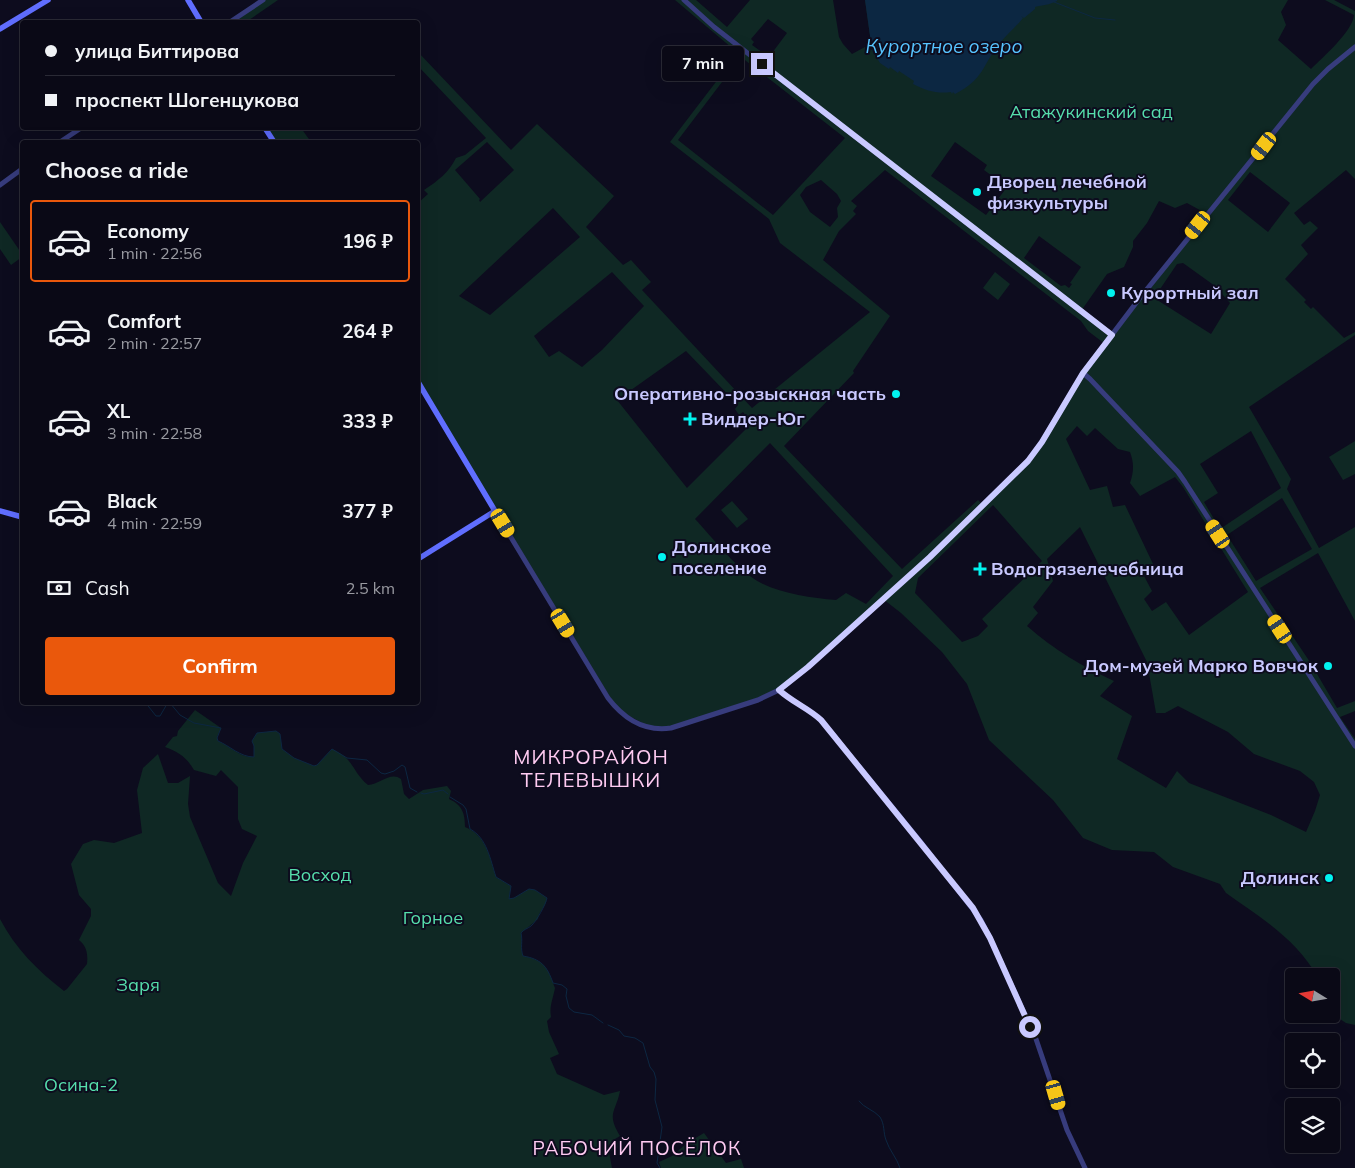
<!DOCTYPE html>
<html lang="en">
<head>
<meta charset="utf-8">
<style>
	:root { --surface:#0a0916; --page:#13121f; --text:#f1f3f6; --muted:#999aa1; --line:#2a2a35; --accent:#ea580c }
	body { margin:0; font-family:Mulish,sans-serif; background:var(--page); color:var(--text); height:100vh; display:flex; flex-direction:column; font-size:19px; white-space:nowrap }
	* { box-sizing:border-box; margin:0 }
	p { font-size:16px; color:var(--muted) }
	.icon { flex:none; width:28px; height:28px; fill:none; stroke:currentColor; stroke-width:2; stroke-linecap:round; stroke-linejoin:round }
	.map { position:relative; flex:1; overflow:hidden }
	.side { position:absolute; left:20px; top:140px; width:400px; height:565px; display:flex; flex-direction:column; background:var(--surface); border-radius:5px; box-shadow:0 5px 20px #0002,0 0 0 1px var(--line) }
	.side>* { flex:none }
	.hud { position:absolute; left:20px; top:20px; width:400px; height:110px; border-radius:5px; box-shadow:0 5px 20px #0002,0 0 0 1px var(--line); display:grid; align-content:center; height:110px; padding:0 25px; background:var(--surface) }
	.needle { width:32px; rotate:281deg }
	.controls { position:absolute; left:1285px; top:968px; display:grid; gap:10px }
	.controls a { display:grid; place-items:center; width:55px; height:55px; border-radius:5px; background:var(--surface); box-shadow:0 5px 20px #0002,0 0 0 1px var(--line); font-size:25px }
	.end { position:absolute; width:22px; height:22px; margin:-11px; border:6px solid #c9c9ff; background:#111; box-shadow:0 0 0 2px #111 }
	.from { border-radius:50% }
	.bubble { position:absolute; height:35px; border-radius:5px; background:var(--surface); box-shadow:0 5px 20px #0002,0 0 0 1px var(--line); font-size:16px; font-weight:700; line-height:35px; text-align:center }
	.car { position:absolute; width:15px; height:30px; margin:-15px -8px; border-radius:6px; box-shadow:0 0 4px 1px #0007; background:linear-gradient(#f5c518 24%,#345 0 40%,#f5c518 0 76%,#345 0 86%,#f5c518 0) }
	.hud b { display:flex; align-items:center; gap:18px; height:48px; font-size:19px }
	.hud b+b { border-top:1px solid var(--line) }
	.hud i { width:12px; height:12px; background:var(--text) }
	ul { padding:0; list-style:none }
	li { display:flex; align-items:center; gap:15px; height:82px; margin:0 10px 8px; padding:0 15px; border:2px solid transparent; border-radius:5px }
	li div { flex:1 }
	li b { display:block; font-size:19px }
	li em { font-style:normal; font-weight:700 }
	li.current { border-color:var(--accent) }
	li>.icon { width:45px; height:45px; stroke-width:1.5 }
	h2 { padding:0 25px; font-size:22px; line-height:60px }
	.pay { display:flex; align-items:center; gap:12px; height:55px; padding:0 25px; font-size:19px }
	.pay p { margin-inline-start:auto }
	.button { display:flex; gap:10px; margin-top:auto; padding:10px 25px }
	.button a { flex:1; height:58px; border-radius:5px; background:var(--accent); color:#fff; font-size:20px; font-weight:700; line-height:58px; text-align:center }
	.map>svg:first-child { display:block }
	.green { fill:#0f2824; fill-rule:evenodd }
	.water { fill:#0c2742 }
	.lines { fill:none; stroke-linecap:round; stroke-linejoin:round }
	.stream { stroke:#0c2742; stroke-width:1 }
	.tertiary { stroke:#373c7d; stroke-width:5 }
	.secondary { stroke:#606eff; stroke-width:5.5 }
	.route { stroke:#c9c9ff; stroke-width:6 }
	.poi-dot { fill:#01f3f0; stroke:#0d0c1e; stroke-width:2 }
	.labels { text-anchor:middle; stroke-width:4; stroke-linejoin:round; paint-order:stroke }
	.park-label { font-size:18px; fill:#56deac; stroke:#0d0c1e }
	.poi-label { font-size:18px; font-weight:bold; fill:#c9c9ff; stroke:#0d0c1e; text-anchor:start }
	.water-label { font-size:19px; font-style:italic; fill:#57c4ff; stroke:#0d0c1e }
	.neighbourhood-label { font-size:19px; letter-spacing:1px; fill:#ffcbf2; stroke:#0d0c1e }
	.quarter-label { font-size:20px; letter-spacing:1px; fill:#ffcbf2; stroke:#0d0c1e }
</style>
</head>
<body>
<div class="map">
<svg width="1355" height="1168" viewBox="0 0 1355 1168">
	<rect width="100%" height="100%" fill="#0d0c1e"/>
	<path class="green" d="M263,0H278L246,22H230Z
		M675,0H696L727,27L750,0H833L839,37L843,44L852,54L865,47L872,50L865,0H1288L1281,12L1286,25L1278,40L1311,69C1322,58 1353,31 1354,15L1325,0H1334L1355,11V179L1346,170L1294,213L1304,225L1310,221L1318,228L1301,245L1308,254L1285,279L1306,300L1304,302L1311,309L1313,307L1344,338L1355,332V335L1249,407L1291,479L1287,489L1319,548L1355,527V621L1318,553L1260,588L1310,662L1337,708L1355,701V711L1340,717L1355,739V1025L1346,1023L1331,1013V976H1317C1296,939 1260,917 1226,893L1220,884L1173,867L1154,852L1112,850L1083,838L1053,800L989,740L967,684L942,652L901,613L883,599L779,690L679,726L652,728L618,710L418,382V203L428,194L424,190C438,181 449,172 456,158L465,155L486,138L418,66V52L511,150L537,124L614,196L586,227L623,265L631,260L651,282L642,290L752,408L870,312L780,243L769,219L670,142L738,53ZM768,19L787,33L769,57L752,45L754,42L751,39ZM741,57L845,138L773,215L678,140ZM487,142L514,170L480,202L479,200L480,199L455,170ZM955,142L987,165L984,170L1007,187L986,215L931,176ZM885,170L1081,321L1088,331L1105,344L1063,406L1029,461L983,505L978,500L902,569L784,446L854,373L853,371L890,316L823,260L839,231L856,214L853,211L857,206L851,201ZM1250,172L1290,203L1268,232L1228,200ZM821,180L837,194L841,201L837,208L838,217L830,227L810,212L800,195L806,187ZM1159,201L1175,208L1187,203L1207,214L1112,335L1081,311L1107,274L1124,267L1133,247V241L1147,223ZM553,208L580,237L490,315L459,296ZM1039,236L1081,267L1070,283L1072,284L1069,288L1065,285L1061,286L1024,258ZM1183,263L1215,286L1230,303L1211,334L1154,298L1177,264ZM612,272L644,306L602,350L582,367L559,351L549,357L534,336ZM686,351L738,405L735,409L739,415L743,412L752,423L687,488L617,400ZM1077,426L1087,436L1095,428L1118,449L1130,452C1134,463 1134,471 1130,483L1140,496L1175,477L1183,487L1248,592L1189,635L1166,602L1152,611L1144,599L1152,591L1144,576L1154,566L1125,505L1113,507L1107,486L1090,490L1066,439ZM1251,431L1281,488L1220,529L1204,502L1218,493L1200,464ZM770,443L893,576L866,604L846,593L836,600C812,598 783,594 761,583C740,573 712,537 695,519ZM1282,498L1312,549L1256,581L1227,535ZM993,505L1042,561L982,619L988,626L978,636L962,642L915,593L918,578ZM1080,527L1147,662L1156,713H1165L1178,706L1228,732L1254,754L1300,771L1314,782L1320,795L1315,811L1306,832L1271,815L1189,783L1177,771L1166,788L1117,759L1132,716L1100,696L1114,681C1080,665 1056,651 1027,626L1038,613L1033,607L1053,581L1047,559Z
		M265,128H301L311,142H274Z
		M0,222L22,254V257L11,265L0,249Z
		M995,272L1010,284L998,300L983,288Z
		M1355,441V474L1343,480L1329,457Z
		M732,501L748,519L737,528L721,510Z
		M195,710L221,728L217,737L218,741C230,746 240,758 254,757V746L252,741L257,733L276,731L280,734L282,749L294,758L314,766L317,765L332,749C355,759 351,771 368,785C380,784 391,771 401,779L404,794L409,799L423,790L447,786L451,791L449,799C462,805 465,813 465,827C486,835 490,857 496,877L511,886L509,898H514L529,889L535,890L547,898C546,908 539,910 538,919L521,933C523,941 520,949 523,956C545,960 548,968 555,988C553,999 549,1006 551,1017L547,1021L549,1032L559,1054L550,1058L557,1074L604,1095L620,1091C616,1112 606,1113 620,1136L615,1139L621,1147L609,1152L612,1168H0V919C15,948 38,971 64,991L67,989L87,964C88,955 87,946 79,940L91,916V909L79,895L71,864L83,844L94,840L114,843L142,833L137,790L143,768L158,754L168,783H178L190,776L188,804L190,817L218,883L231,896L243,863L257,836L242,829L238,819V787L221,770L216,776L194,770C187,758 179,752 165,747L173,737L177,736L178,731Z
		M704,1133L726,1163L741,1159L744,1168H661L659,1162L672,1156L687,1143Z"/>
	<path class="water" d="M865,0H1057V1C1049,5 1043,5 1035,7V9L1024,18L1021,16L1023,18C1015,28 1007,34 999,44C982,66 984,79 955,94L953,92L952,94L951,92C937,94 927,91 913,84L914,81L899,71L898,73L890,67L889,69L880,63L872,50Z"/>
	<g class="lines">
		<path class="stream" d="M1054,2L1095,18L1115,20
			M145,702L156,716H160L167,704L170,703L180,715L194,723L221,728L217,738L218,741C230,746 240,757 254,757V746L252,741L257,733L276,731L280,734L282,749L294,758L314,766L317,765L332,749L347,758L367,760L381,773L385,774L394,771L402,765L405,767L410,788L417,792
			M421,793L424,794L443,790L448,794
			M450,797L463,805L466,809L470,829C487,838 490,859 496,877L511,886L509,899L514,898L529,889L535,890L547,898C546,904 536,922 531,926C527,929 524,929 521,933C523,941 520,948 523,956C541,959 547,966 553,983L562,985L567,989L566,996L569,1008L574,1012L592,1015L603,1023
			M608,1025L619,1030L624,1036L635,1038L643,1043L650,1067L654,1072L656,1079L655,1100L662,1127L657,1163L660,1168
			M859,1101C864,1108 874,1110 880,1117C885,1125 883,1132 886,1140C889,1150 897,1158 900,1168"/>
		<path class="tertiary" d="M684,0L714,27L795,90L1112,335
			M230,22L263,0
			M60,142L81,128
			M0,185L22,169
			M1083,373L1090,379L1178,472L1185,482L1355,746
			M495,511L608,698C624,719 644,732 671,728L758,700L779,690L808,667L930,557L1028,461L1042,442L1083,373L1139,299L1313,84L1328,69L1355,47
			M779,690C792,702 808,708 821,720L920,841L981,920L990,938L1036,1039L1067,1130L1085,1168"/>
		<path class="secondary" d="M188,0L201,22
			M0,29L48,0
			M265,128L274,142
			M418,382L495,511L418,559
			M0,511L22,517"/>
	</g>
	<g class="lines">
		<path class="route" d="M762,64L1112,335L1083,373L1042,442L1028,461L930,557L808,667L779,690C792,702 808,708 821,720L973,908L990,938L1030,1027"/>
	</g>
	<g class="poi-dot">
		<circle cx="977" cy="192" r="5"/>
		<circle cx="1111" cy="293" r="5"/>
		<circle cx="896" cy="394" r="5"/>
		<path d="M687.5 411.5h5v5h5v5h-5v5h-5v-5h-5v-5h5z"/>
		<circle cx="662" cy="557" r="5"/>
		<path d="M977.5 561.5h5v5h5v5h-5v5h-5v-5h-5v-5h5z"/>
		<circle cx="1328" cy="666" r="5"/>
		<circle cx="1329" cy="878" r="5"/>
	</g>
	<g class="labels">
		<g class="park-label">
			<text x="1091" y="118">Атажукинский сад</text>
			<text x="320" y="881">Восход</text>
			<text x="433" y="924">Горное</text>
			<text x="138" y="991">Заря</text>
			<text x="81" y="1091">Осина-2</text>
		</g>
		<g class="poi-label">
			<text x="987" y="188">Дворец лечебной<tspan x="987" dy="21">физкультуры</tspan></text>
			<text x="1121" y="299">Курортный зал</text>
			<text x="886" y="400" text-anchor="end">Оперативно-розыскная часть</text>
			<text x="701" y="425">Виддер-Юг</text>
			<text x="672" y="553">Долинское<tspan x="672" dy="21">поселение</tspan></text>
			<text x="991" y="575">Водогрязелечебница</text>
			<text x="1318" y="672" text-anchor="end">Дом-музей Марко Вовчок</text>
			<text x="1319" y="884" text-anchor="end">Долинск</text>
		</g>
		<g class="water-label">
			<text x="944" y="53">Курортное озеро</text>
		</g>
		<g class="neighbourhood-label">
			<text x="637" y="1155">РАБОЧИЙ ПОСЁЛОК</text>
		</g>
		<g class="quarter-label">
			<text x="591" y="764">МИКРОРАЙОН<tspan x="591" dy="23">ТЕЛЕВЫШКИ</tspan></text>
		</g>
	</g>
</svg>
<div class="controls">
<a><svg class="needle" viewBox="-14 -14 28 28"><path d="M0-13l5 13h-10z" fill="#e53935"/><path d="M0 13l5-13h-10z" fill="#999aa1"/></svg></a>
<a><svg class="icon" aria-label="locate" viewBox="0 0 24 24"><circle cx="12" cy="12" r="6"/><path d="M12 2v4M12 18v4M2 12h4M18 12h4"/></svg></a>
<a><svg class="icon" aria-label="layers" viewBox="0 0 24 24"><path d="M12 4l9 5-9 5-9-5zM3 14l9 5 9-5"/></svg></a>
</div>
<i class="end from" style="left:1030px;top:1027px"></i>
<i class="end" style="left:762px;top:64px"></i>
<div class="bubble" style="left:662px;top:46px;width:82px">7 min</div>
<i class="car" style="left:1264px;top:146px;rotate:217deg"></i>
<i class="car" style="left:1198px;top:225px;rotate:218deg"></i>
<i class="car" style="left:503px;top:523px;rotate:149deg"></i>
<i class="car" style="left:1218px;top:534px;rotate:327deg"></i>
<i class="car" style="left:563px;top:623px;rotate:149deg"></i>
<i class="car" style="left:1280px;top:629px;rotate:327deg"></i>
<i class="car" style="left:1056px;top:1095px;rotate:164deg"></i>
<div class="hud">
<b><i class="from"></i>улица Биттирова</b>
<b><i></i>проспект Шогенцукова</b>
</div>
<section class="side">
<h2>Choose a ride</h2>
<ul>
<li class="current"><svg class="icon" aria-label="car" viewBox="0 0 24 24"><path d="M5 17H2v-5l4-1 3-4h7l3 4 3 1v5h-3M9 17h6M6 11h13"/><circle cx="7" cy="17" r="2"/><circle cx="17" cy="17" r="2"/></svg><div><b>Economy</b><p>1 min · 22:56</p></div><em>196 ₽</em></li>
<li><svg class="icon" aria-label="car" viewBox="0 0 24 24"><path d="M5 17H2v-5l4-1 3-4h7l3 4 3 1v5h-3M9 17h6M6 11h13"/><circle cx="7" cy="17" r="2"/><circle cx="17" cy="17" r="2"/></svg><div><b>Comfort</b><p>2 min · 22:57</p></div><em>264 ₽</em></li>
<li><svg class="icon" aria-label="car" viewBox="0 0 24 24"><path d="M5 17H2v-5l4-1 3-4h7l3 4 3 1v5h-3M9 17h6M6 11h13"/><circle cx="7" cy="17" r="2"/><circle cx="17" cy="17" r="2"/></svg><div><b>XL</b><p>3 min · 22:58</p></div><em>333 ₽</em></li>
<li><svg class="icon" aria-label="car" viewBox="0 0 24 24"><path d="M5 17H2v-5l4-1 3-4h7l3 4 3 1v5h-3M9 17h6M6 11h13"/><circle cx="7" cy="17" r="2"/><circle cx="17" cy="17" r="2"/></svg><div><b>Black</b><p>4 min · 22:59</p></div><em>377 ₽</em></li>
</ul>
<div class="pay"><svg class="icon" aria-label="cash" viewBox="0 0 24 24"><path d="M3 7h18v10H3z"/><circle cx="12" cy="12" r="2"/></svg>Cash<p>2.5 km</p></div>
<div class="button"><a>Confirm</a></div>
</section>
</div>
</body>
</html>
